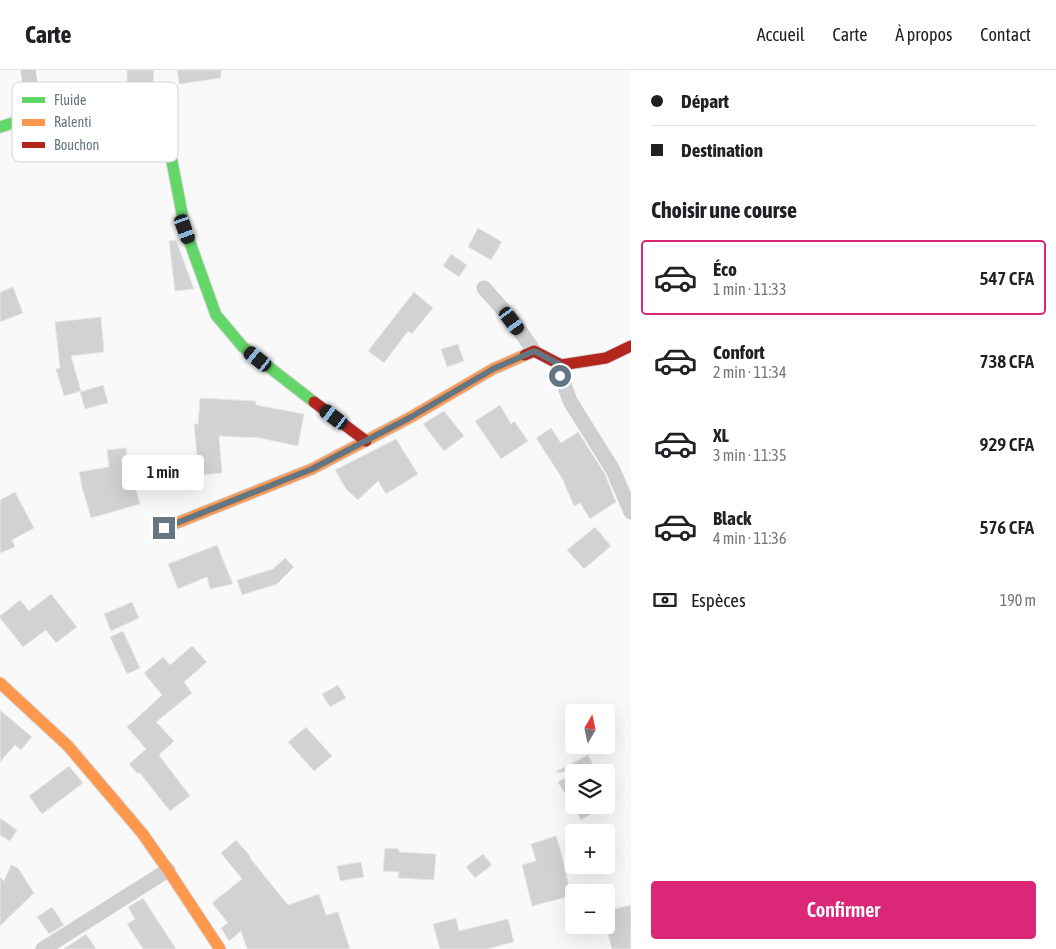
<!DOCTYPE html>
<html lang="fr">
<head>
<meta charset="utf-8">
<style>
	:root { --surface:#fff; --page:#f2f2f2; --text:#202124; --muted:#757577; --line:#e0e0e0; --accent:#db2777 }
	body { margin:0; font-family:"Asap Condensed",sans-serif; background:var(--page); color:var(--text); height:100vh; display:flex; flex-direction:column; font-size:19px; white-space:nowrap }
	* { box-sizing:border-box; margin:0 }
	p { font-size:16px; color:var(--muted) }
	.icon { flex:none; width:28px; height:28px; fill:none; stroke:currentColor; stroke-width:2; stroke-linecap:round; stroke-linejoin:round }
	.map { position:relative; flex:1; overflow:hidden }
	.panel { display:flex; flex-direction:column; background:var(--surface); width:425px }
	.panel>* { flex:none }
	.guide { display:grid; align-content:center; height:110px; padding:0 20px; background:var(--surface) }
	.needle { width:32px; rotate:9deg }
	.tools { position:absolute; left:565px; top:634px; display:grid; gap:10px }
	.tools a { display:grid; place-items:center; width:50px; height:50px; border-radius:5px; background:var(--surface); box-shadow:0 5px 20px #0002; font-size:25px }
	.end { position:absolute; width:22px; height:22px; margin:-11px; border:6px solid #657683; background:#fff; box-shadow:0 0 0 2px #fff }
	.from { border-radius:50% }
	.bubble { position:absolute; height:35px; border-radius:5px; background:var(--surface); box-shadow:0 5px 20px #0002; font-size:16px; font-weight:600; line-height:35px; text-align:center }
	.car { position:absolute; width:15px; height:30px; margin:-15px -8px; border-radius:6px; box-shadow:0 0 4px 1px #0007; background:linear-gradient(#222 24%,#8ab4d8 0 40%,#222 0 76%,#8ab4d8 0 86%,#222 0) }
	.guide b { display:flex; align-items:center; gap:18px; height:48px; font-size:19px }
	.guide b+b { border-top:1px solid var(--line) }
	.guide i { width:12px; height:12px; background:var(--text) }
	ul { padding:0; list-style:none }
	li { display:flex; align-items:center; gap:15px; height:75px; margin:0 10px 8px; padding:0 10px; border:2px solid transparent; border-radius:5px }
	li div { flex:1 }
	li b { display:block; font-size:19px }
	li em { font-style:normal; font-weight:600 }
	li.current { border-color:var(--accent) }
	li>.icon { width:45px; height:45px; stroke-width:1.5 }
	h2 { padding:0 20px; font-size:22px; line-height:60px }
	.pay { display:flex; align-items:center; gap:12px; height:55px; padding:0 20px; font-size:19px }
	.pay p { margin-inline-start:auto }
	.primary-button { display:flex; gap:10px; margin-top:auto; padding:10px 20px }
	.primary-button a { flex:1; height:58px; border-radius:5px; background:var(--accent); color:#fff; font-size:20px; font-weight:600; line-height:58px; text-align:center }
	header { display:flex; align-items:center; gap:30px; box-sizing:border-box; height:70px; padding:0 25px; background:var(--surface); border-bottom:1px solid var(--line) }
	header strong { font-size:24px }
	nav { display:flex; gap:28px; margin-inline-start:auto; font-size:18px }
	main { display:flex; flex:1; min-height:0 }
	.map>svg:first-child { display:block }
	.building { fill:#d0d2d3; stroke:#e8e8e8 }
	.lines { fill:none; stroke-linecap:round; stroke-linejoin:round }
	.fast-casing { stroke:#d5d6d7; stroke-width:13 }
	.slow-casing { stroke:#d5d6d7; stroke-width:13 }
	.jam-casing { stroke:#d5d6d7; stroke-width:13 }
	.street { stroke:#cecfd0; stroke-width:15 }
	.fast { stroke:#63d668; stroke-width:11 }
	.slow { stroke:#ff974d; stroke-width:11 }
	.jam { stroke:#b3261e; stroke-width:11 }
	.route { stroke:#657683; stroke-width:6 }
	.key { fill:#fff; stroke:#d1d6da; stroke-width:1 }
	.key-label { font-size:14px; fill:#657683 }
</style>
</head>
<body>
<header>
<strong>Carte</strong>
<nav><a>Accueil</a><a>Carte</a><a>À propos</a><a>Contact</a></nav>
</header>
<main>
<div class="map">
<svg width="631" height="879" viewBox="0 0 631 879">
	<rect width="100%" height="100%" fill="#f9f9f9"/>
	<path class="building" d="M127,0H154L153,15L127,14Z
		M177,0H221V8L179,14Z
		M478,158L502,172L491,190L468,177Z
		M176,170L194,219L175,221L169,171Z
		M451,184L467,195L459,207L443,196Z
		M13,217L23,243L0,252V222Z
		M414,222L433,238L412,264L408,261L384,293L368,281Z
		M101,247L104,282L71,286L81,321L64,326L56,299L60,298L55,252Z
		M458,274L464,291L447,297L441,279Z
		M103,315L108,333L85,339L80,322Z
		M200,328L256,331V335L304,344L298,376L260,368L219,366L222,403L199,405L194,354H198Z
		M500,335L511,354L514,351L528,371L501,389L475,351Z
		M444,341L464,366L444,381L423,354Z
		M551,358L561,373L578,362L605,404L616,432L590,449L580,433L574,436L562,408L536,368Z
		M396,369L418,404L386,424L378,411L358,430L346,419L335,400Z
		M126,378L128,393H129L133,412H134L140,434L91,448L82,417L79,402L109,397L107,380Z
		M15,422L34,458L12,470L15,477L0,483V430Z
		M595,457L611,476L584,499L567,480Z
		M217,475L233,514L210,519L207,507L178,519L168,494Z
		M285,488L294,497L277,514L242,525L237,510L273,499Z
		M51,524L77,557L56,573L46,560L23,577L0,548V546L20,530L29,541Z
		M132,532L139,548L111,561L104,544Z
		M123,561L140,598L127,604L110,567Z
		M192,576L207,592L184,612L192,623L156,652L174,671L159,685L190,726L170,741L139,702L138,704L129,694L146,679L127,657L162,625L144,603L163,587L170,595Z
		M338,615L346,628L330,637L322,624Z
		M0,640L32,667L21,680L15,675L0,692Z
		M306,657L332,686L314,701L288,672Z
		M588,685L594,696L582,702H555Z
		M69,696L83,713L42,744L29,726Z
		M574,703V735H606L581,750L558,712Z
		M0,748L17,760L10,771L0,765Z
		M556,766L561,782L571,826L532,836L522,795L536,791L531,774Z
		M236,770L251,787L250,788L288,835L319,824L326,845L338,842L350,879H247L241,861L229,871L221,858L228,853L212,833L242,809L221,783Z
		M385,778L399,779V782L436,784L434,810L398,808L399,802L383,801Z
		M483,784L492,795L475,808L466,797Z
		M361,792L364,807L340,811L337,796Z
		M11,795L18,798L34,823L0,856V807L4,811Z
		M143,828L176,879H143L127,854L135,849L128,837Z
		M631,835V879H612L606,857V841Z
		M52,837L64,855L49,864L37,847Z
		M456,848L459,861L508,849L514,872L487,879H440L433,854Z
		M86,864L96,879H64Z"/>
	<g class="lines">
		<g class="fast-casing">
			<path id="fast" d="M0,57L35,46L141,33L154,36L164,50L185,159L216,245L243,277L314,332"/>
		</g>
		<g class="slow-casing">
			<path id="slow" d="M164,458L312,399L411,347L493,299L525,285
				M0,613L68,676L142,763L168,800L220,879"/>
		</g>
		<g class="jam-casing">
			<path id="jam" d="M525,285L534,281L561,295L606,288L631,276
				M314,332L366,371"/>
		</g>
		<path class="street" d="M28,0L35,46
			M484,218L513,251L534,281
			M561,295V306L570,331L613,400L631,442
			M43,879L168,800"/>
		<use href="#fast" class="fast"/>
		<use href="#slow" class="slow"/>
		<use href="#jam" class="jam"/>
	</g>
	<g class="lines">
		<path class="route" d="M164,458L312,399L411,347L493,299L534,281L561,295L560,306"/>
	</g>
	<rect x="12" y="12" width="166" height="80" rx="8" class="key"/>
	<rect x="22" y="27" width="23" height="6" fill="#63d668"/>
	<rect x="22" y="49" width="23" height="7" fill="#ff974d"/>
	<rect x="22" y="72" width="23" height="6" fill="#b3261e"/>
	<g class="key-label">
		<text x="54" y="35">Fluide</text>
		<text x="54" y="57">Ralenti</text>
		<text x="54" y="80">Bouchon</text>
	</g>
</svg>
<div class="tools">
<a><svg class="needle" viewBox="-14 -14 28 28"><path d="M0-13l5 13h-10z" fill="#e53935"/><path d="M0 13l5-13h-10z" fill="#757577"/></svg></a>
<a><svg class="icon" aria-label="layers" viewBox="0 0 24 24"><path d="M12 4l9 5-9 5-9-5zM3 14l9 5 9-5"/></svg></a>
<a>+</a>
<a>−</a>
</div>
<i class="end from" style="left:560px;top:306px"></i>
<i class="end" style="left:164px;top:458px"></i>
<div class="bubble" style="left:122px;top:385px;width:82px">1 min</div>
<i class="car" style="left:185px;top:159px;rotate:160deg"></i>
<i class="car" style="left:512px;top:251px;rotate:144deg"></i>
<i class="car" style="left:258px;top:289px;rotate:309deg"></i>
<i class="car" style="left:334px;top:347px;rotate:307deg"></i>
</div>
<section class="panel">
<div class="guide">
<b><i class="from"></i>Départ</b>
<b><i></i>Destination</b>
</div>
<h2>Choisir une course</h2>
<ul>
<li class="current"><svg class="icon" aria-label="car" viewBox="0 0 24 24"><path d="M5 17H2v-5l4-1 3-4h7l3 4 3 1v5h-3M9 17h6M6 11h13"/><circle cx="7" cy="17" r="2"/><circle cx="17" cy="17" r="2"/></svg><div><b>Éco</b><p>1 min · 11:33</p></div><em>547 CFA</em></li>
<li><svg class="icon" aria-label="car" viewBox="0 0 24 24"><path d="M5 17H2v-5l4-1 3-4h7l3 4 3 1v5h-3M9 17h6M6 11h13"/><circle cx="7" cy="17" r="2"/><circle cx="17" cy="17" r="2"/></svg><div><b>Confort</b><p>2 min · 11:34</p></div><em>738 CFA</em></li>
<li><svg class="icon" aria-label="car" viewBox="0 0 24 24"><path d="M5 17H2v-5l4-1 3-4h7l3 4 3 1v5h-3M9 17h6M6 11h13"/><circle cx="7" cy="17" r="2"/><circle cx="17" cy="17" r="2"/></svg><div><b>XL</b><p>3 min · 11:35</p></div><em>929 CFA</em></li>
<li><svg class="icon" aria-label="car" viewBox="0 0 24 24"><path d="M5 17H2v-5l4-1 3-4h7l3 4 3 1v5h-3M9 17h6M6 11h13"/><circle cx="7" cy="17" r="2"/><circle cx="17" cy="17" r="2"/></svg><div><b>Black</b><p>4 min · 11:36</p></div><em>576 CFA</em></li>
</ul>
<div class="pay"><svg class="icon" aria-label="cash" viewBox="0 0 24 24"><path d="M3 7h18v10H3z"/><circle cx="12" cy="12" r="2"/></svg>Espèces<p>190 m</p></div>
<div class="primary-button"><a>Confirmer</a></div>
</section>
</main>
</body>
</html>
